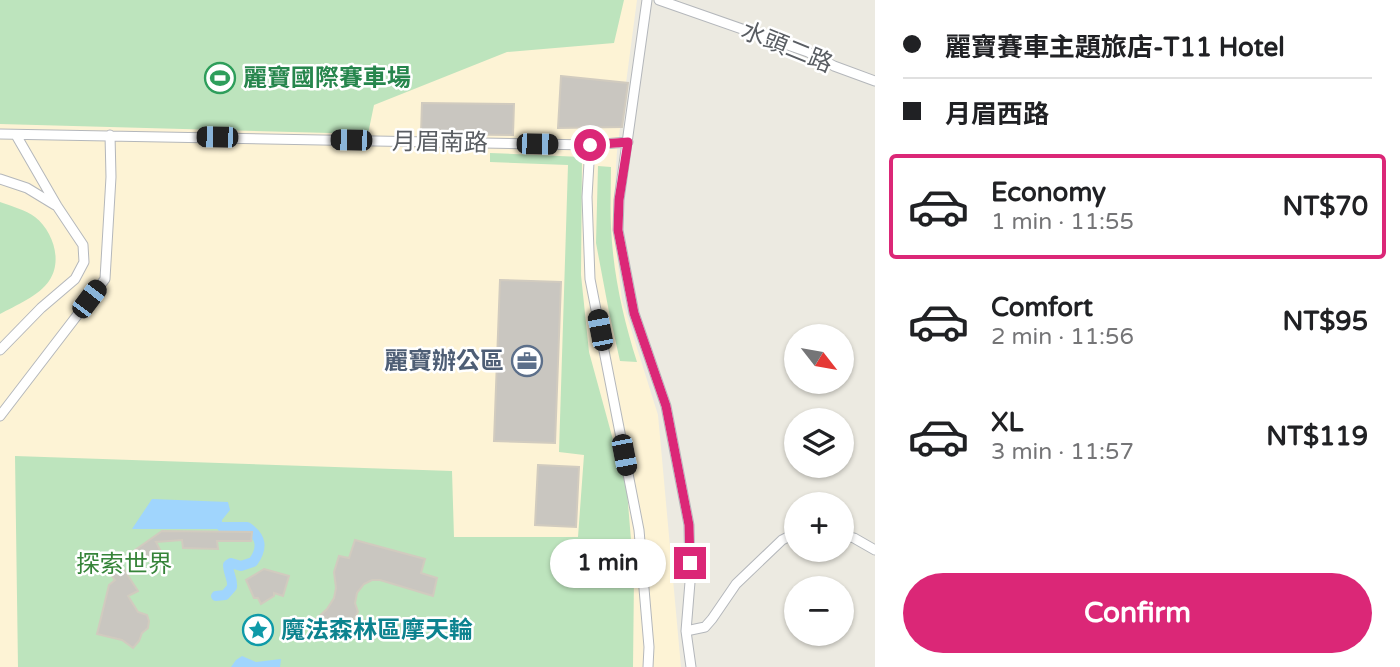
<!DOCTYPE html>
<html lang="en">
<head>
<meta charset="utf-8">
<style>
	:root { --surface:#fff; --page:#f6f6f6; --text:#202124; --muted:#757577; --line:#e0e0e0; --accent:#db2777 }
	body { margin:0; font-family:"Varela Round","Noto Sans TC",sans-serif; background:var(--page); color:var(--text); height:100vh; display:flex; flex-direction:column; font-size:26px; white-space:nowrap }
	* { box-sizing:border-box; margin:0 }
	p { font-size:23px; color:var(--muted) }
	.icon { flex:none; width:38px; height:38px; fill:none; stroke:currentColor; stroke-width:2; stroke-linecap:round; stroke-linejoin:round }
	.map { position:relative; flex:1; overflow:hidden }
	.panel { display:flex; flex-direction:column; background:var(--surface); width:525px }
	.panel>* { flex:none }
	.guide { display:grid; align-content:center; height:154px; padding:0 28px; background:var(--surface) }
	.needle { width:46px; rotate:121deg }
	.fabs { position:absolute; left:784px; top:324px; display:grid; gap:14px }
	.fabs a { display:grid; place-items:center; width:70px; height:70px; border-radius:50%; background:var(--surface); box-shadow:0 2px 5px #0004; font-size:35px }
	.end { position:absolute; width:32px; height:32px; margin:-16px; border:9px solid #db2777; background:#fff; box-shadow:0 0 0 4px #fff }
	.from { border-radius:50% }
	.bubble { position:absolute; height:49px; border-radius:24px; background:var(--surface); box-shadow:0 2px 5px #0004; font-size:23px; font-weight:800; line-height:49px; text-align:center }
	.car { position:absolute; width:21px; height:42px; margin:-21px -10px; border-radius:9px; box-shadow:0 0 5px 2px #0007; background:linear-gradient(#222 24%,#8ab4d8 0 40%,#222 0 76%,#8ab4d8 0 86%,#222 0) }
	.guide b { display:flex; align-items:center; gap:24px; height:66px; font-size:26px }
	.guide b+b { border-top:2px solid var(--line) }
	.guide i { width:18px; height:18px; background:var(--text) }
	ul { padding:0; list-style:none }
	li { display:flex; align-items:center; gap:21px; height:105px; margin:0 14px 10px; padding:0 14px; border:4px solid transparent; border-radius:7px }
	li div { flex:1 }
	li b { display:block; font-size:26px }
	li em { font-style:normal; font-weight:800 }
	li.active { border-color:var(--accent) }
	li>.icon { width:63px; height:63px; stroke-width:1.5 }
	.primary-button { display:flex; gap:14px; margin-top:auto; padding:14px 28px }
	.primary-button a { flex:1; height:80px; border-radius:42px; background:var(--accent); color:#fff; font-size:28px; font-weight:800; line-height:80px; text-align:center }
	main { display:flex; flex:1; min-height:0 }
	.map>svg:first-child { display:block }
	.commercial { fill:#fdf3d5 }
	.green { fill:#bde4bd }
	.water { fill:#a0d5fd }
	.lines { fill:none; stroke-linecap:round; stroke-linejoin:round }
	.canal { stroke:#a0d5fd; stroke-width:10 }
	.building { fill:#c9c6c0; stroke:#d1cbbf; stroke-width:2 }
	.street-casing { stroke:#b4b7bb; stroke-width:11 }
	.street { stroke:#fff; stroke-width:9 }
	.route { stroke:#db2777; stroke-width:9 }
	.labels { text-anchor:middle; stroke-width:5; stroke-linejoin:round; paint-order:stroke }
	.street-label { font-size:24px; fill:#595d62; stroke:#fff }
	.leisure-label { font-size:24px; font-weight:bold; fill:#27864d; stroke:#fff; text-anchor:start }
	.service-label { font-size:24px; font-weight:bold; fill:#4e5e75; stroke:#fff; text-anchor:end }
	.park-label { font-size:24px; fill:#368439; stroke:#fff }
	.culture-label { font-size:24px; font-weight:bold; fill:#0d838f; stroke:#fff; text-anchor:start }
</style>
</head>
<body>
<main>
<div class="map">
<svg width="875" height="667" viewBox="0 0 875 667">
	<rect width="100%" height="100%" fill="#eceae1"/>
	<path class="commercial" d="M0,0H637L617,151L613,221L622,300L658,415L681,667H0Z"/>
	<path class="green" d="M0,0H624L614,43L507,52L374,105L368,134L0,124Z
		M490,153L582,157L581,275L589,352L627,491L634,577L633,667H18L15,456L452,471L454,537H578L584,455L559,452L568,165L490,162Z
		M598,166L611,167C611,187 610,207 611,227C613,273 623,318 637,362L620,361L609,312L596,243Z
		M0,202C11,206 26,210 35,217C53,231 63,261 49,281C40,295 15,306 0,314Z"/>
	<path class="water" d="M152,499L228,502L230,510L222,520V529H132Z
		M242,656L256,662L281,659L280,667H231L236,660Z"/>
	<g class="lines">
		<path class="canal" d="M216,596L225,595L232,587C233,579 228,573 228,565L231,563L241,566L253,562C263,548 262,537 247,527H222"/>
	</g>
	<path class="building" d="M561,76L628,83L622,127L558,128Z
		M422,103L514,104L513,135L421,134Z
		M500,280L561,282L555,443L494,441Z
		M538,465L579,467L576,527L535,525Z
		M162,531L252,532L251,541H217L218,549L183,548L182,540L156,542L160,550L136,567L128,555Z
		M355,540L425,559L421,573L437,578L433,596L380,580H372L364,584L357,593L355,603L358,612L354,619L360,623L353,636L312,634L314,621L327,609L334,598L336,588L334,572L339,556L349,558Z
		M123,568L138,591L128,596L138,612L147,615L149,621L148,628L142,633L139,641L133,648L122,640L97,634L109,585L115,580L111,575Z
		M264,569L289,576L283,596L274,593V596L261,604L258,598H254L246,580Z"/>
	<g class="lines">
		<g class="street-casing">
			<path id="street" d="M647,0L619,200L618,230L634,313L666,406L689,525L690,582L686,631L691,667
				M659,0L808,52L834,66L875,81
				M0,134L590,145L628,142
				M590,145L587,197L590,279L639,530L649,647L648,667
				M0,179L27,188L55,205
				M0,350L41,308L75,279L84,262L83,245L57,206L16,135
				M0,416L105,279L111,177L110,135
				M842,535L854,538L875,550
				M686,631L705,627L712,619L736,584L782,540L796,533"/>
		</g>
		<use href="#street" class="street"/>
	</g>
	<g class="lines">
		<path class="route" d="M590,145L628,142L619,200L618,230L634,313L666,406L689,525L690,563"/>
	</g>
	<defs>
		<g id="stadium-ring" transform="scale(1.575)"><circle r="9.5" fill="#fff" stroke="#2e9e5b" stroke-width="1.5"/><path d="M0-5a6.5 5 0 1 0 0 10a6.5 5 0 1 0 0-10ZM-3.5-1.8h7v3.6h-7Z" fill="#2e9e5b"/></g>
		<g id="office-ring" transform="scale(1.575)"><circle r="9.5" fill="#fff" stroke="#5c6f8a" stroke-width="1.5"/><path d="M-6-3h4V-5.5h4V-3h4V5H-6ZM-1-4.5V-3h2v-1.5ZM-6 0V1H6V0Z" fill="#5c6f8a"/></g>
		<g id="sight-ring" transform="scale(1.575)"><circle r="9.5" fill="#fff" stroke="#0f9aa8" stroke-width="1.5"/><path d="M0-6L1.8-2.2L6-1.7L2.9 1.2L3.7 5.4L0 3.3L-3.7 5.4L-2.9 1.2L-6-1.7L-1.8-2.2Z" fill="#0f9aa8"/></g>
	</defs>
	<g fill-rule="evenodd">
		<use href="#stadium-ring" x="220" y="78"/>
		<use href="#office-ring" x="527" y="361"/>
		<use href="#sight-ring" x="258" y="630"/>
	</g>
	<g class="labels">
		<g class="street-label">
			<text transform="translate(787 47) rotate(22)" y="8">水頭二路</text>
			<text transform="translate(440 142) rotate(1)" y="8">月眉南路</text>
		</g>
		<g class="leisure-label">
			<text x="243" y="86">麗寶國際賽車場</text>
		</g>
		<g class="service-label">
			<text x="504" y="369">麗寶辦公區</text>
		</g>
		<g class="park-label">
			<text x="124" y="572">探索世界</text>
		</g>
		<g class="culture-label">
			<text x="281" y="638">魔法森林區摩天輪</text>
		</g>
	</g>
</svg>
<div class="fabs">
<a><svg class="needle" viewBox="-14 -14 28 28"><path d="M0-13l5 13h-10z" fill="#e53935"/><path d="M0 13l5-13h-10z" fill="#757577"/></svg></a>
<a><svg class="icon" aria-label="layers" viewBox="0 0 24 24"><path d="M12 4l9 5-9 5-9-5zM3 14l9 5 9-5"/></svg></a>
<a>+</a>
<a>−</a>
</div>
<i class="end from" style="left:590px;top:145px"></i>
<i class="end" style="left:690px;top:563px"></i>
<div class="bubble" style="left:550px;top:539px;width:116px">1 min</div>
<i class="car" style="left:217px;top:137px;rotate:271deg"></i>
<i class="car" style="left:351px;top:140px;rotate:271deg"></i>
<i class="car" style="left:537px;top:144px;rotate:91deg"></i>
<i class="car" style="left:89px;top:299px;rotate:37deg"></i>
<i class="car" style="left:600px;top:330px;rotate:349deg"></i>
<i class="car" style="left:624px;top:455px;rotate:169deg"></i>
</div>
<section class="panel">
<div class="guide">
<b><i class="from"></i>麗寶賽車主題旅店-T11 Hotel</b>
<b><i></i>月眉西路</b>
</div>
<ul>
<li class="active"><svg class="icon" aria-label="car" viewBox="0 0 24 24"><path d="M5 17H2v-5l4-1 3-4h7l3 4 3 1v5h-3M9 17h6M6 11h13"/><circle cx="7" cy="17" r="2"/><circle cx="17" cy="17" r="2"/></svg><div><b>Economy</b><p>1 min · 11:55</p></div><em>NT$70</em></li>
<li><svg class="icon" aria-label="car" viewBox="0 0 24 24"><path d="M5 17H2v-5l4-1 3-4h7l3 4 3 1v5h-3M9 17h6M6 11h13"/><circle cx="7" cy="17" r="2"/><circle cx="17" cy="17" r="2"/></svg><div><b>Comfort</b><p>2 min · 11:56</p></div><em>NT$95</em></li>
<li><svg class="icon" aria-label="car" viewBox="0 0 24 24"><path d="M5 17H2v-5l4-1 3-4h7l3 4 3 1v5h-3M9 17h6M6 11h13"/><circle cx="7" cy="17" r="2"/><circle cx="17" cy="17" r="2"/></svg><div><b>XL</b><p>3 min · 11:57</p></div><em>NT$119</em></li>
</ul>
<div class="primary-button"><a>Confirm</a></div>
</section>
</main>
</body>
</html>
